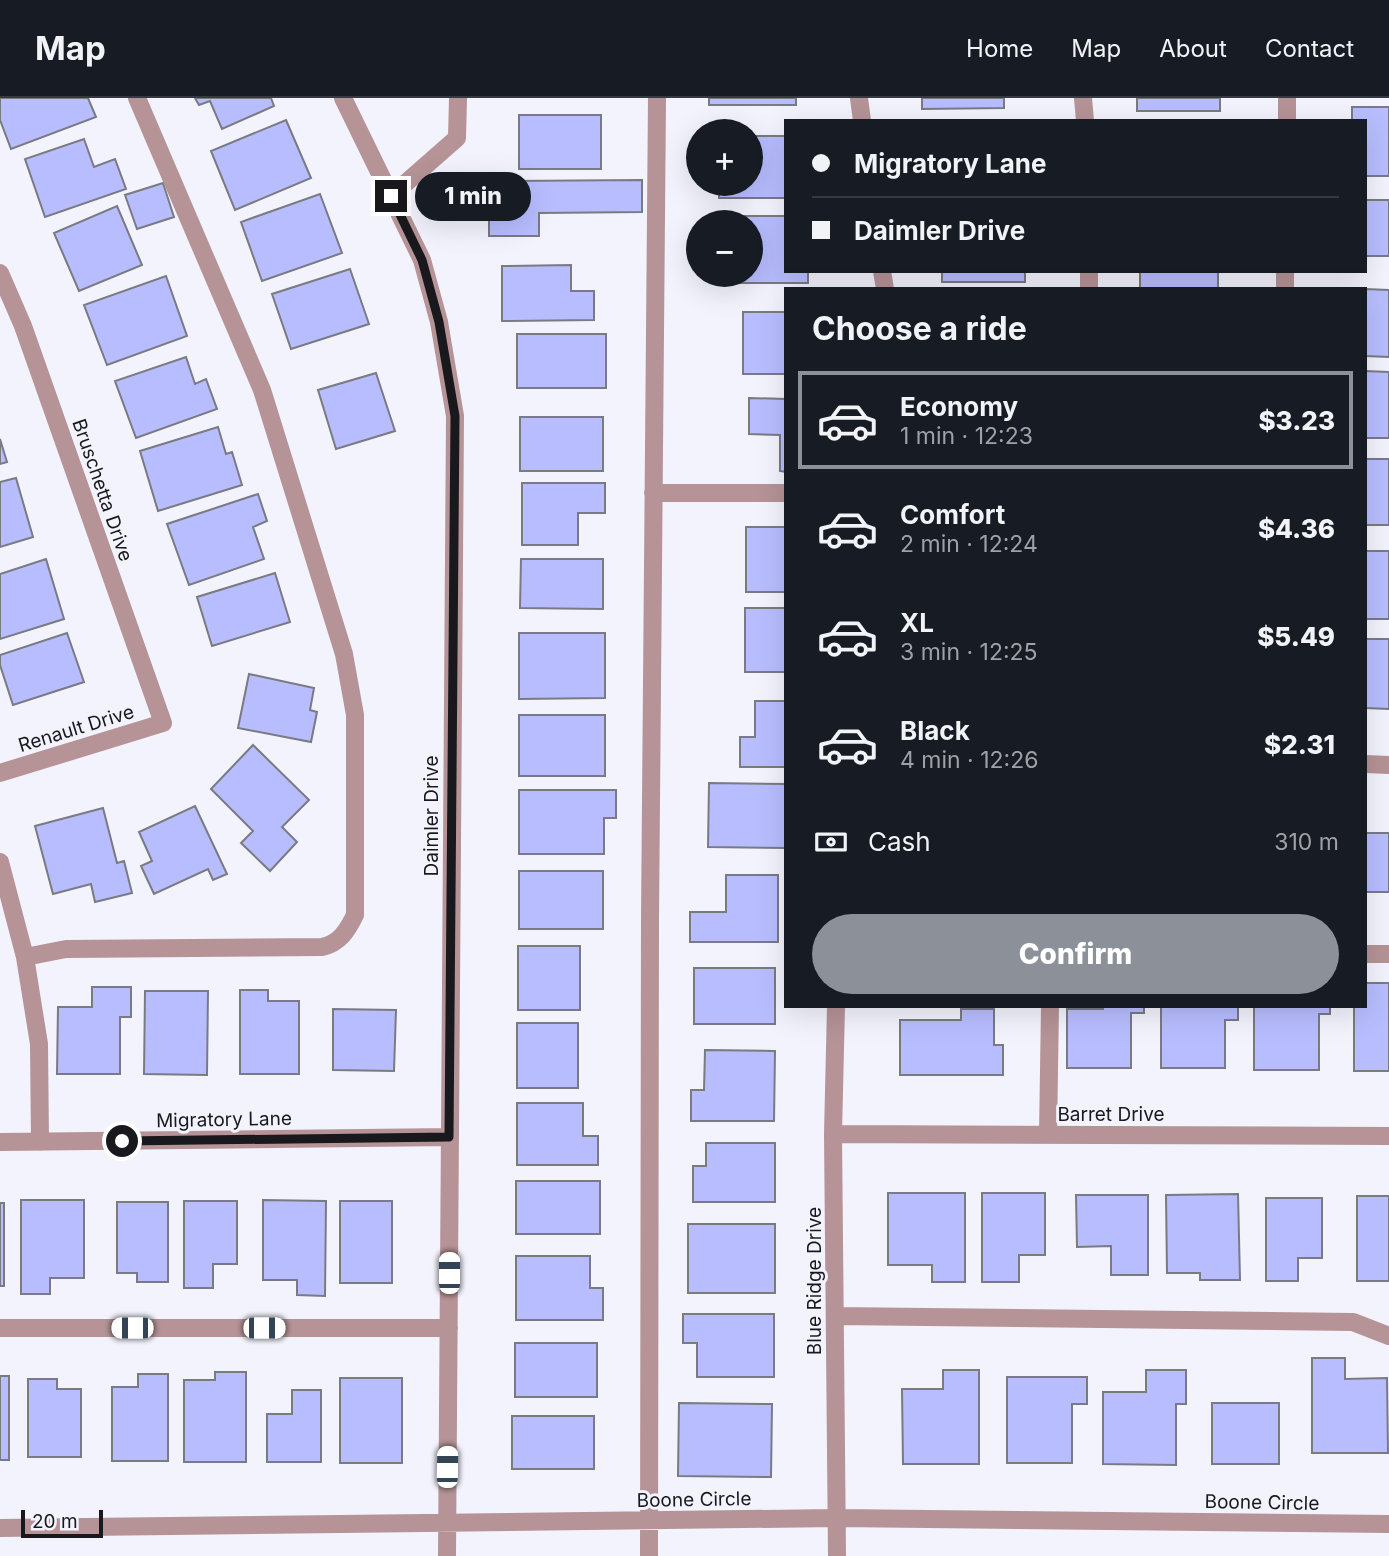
<!DOCTYPE html>
<html lang="en">
<head>
<meta charset="utf-8">
<style>
	:root { --surface:#171b24; --page:#20242c; --text:#f1f3f6; --muted:#9ea1a6; --line:#363941; --accent:#8c9099 }
	body { margin:0; font-family:Inter,sans-serif; background:var(--page); color:var(--text); height:100vh; display:flex; flex-direction:column; font-size:26px; white-space:nowrap }
	* { box-sizing:border-box; margin:0 }
	p { font-size:23px; color:var(--muted) }
	.icon { flex:none; width:38px; height:38px; fill:none; stroke:currentColor; stroke-width:2; stroke-linecap:round; stroke-linejoin:round }
	.map { position:relative; flex:1; overflow:hidden }
	.details { position:absolute; left:784px; top:189px; width:583px; height:721px; display:flex; flex-direction:column; background:var(--surface); border-radius:0px; box-shadow:0 7px 28px #0002 }
	.details>* { flex:none }
	.guide { position:absolute; left:784px; top:21px; width:583px; height:154px; border-radius:0px; box-shadow:0 7px 28px #0002; display:grid; align-content:center; height:154px; padding:0 28px; background:var(--surface) }
	.controls { position:absolute; left:686px; top:21px; display:grid; gap:14px }
	.controls a { display:grid; place-items:center; width:77px; height:77px; border-radius:50%; background:var(--surface); box-shadow:0 7px 28px #0002; font-size:35px }
	.scale { position:absolute; left:21px; bottom:18px; width:82px; box-sizing:border-box; padding-left:7px; border:4px solid #19191d; border-top:0; font-size:19px; line-height:24px; white-space:nowrap; color:#19191d; -webkit-text-stroke:5px #f2f3fc; paint-order:stroke }
	.end { position:absolute; width:32px; height:32px; margin:-16px; border:9px solid #19191d; background:#fff; box-shadow:0 0 0 4px #fff }
	.from { border-radius:50% }
	.bubble { position:absolute; height:49px; border-radius:24px; background:var(--surface); box-shadow:0 7px 28px #0002; font-size:23px; font-weight:800; line-height:49px; text-align:center }
	.car { position:absolute; width:21px; height:42px; margin:-21px -10px; border-radius:9px; box-shadow:0 0 5px 2px #0007; background:linear-gradient(#fff 24%,#345 0 40%,#fff 0 76%,#345 0 86%,#fff 0) }
	.guide b { display:flex; align-items:center; gap:24px; height:66px; font-size:26px }
	.guide b+b { border-top:2px solid var(--line) }
	.guide i { width:18px; height:18px; background:var(--text) }
	ul { padding:0; list-style:none }
	li { display:flex; align-items:center; gap:21px; height:98px; margin:0 14px 10px; padding:0 14px; border:4px solid transparent; border-radius:0px }
	li div { flex:1 }
	li b { display:block; font-size:26px }
	li em { font-style:normal; font-weight:800 }
	li.selected { border-color:var(--accent) }
	li>.icon { width:63px; height:63px; stroke-width:1.5 }
	h2 { padding:0 28px; font-size:32px; line-height:84px }
	.pay { display:flex; align-items:center; gap:18px; height:77px; padding:0 28px; font-size:26px }
	.pay p { margin-inline-start:auto }
	.cta { display:flex; gap:14px; margin-top:auto; padding:14px 28px }
	.cta a { flex:1; height:80px; border-radius:42px; background:var(--accent); color:#fff; font-size:28px; font-weight:800; line-height:80px; text-align:center }
	header { display:flex; align-items:center; gap:42px; box-sizing:border-box; height:98px; padding:0 35px; background:var(--surface); border-bottom:2px solid var(--line) }
	header strong { font-size:33px }
	nav { display:flex; gap:38px; margin-inline-start:auto; font-size:24px }
	.map>svg:first-child { display:block }
	.building { fill:#b8bdff; stroke:#797a82; stroke-width:2 }
	.lines { fill:none; stroke-linecap:round; stroke-linejoin:round }
	.minor { stroke:#b59397; stroke-width:18 }
	.route { stroke:#19191d; stroke-width:9 }
	.labels { text-anchor:middle; stroke-width:6; stroke-linejoin:round; paint-order:stroke }
	.street-label { font-size:19px; fill:#19191d; stroke:#f2f3fc }
</style>
</head>
<body>
<header>
<strong>Map</strong>
<nav><a>Home</a><a>Map</a><a>About</a><a>Contact</a></nav>
</header>
<div class="map">
<svg width="1389" height="1458" viewBox="0 0 1389 1458">
	<rect width="100%" height="100%" fill="#f2f3fc"/>
	<path class="building" d="M0,0H88L96,19L11,51L0,22Z
		M195,0H271L274,8L222,31L210,3L199,7Z
		M709,0H796V7H709Z
		M922,0H1004V10L922,11Z
		M1137,0H1220V13H1137Z
		M1352,9H1389V78H1365V23H1352Z
		M519,17H601V71H519Z
		M286,22L311,80L235,112L211,53Z
		M751,38H786V100H719V86H751Z
		M84,41L94,69L115,61L126,91L45,119L25,61Z
		M642,82V114L539,115V138H489V83Z
		M163,85L174,119L137,131L125,97Z
		M320,96L342,155L262,183L241,124Z
		M1365,102H1389V158H1365Z
		M117,108L142,167L79,193L54,135Z
		M718,118H786V173H808V185H734V177H751V124H718Z
		M571,167V193H594V222L502,223V168Z
		M350,171L369,226L291,251L272,196Z
		M942,173H1025V184H942Z
		M1140,173H1218V191H1140Z
		M166,178L187,238L107,267L84,207Z
		M1365,191L1389,192V259L1365,258Z
		M743,214H786V276H743Z
		M517,236H606V290H517Z
		M186,259L195,286L206,281L217,311L136,340L115,283Z
		M1365,273L1389,274V340H1365Z
		M376,275L395,333L336,351L318,292Z
		M749,300L786,301V374L780,373V337L749,336Z
		M520,319H603V373H520Z
		M218,329L226,356L232,354L242,387L158,413L140,353Z
		M0,341L7,364L0,366Z
		M1365,361H1389V427H1365Z
		M16,380L33,439L0,449V384Z
		M522,385H605V415H578V447H522Z
		M258,396L267,423L253,429L264,461L189,487L167,426Z
		M746,429H786V494H746Z
		M1365,453H1389V521H1365Z
		M46,461L64,521L0,541V476Z
		M521,461H603V511L520,510Z
		M275,475L290,524L212,548L197,499Z
		M745,510H786V574H745Z
		M67,535L84,584L13,607L0,567V557Z
		M519,535H605V600L519,601Z
		M1365,541H1389V611L1365,610Z
		M249,576L314,590L310,612L317,614L311,644L238,630Z
		M755,603H786V669H740V639H755Z
		M519,617H605V678H519Z
		M253,647L309,702L282,729L297,744L270,773L241,745L253,733L211,691Z
		M709,685L786,686V750L708,749Z
		M519,692H616V720H604V756H519Z
		M195,708L227,776L213,782L208,771L154,796L141,768L152,763L139,734Z
		M103,710L117,765L124,763L132,795L95,804L91,786L53,796L35,728Z
		M1365,735H1389V794H1365Z
		M519,773H603V831H519Z
		M726,777H778V844H690V814H726Z
		M518,848H580V912H518Z
		M694,870H775V926H694Z
		M1365,885H1389V973H1354V908H1365Z
		M92,889H131V919H120V976H57L58,909H92Z
		M240,892H268V903H299V976H240Z
		M145,893H208L207,977L144,976Z
		M1103,908H1144V915H1131V970H1067V911H1103Z
		M1161,908H1238V922H1225V970H1161Z
		M1254,908H1330V916H1319V972H1254Z
		M333,911L396,912L394,973L333,972Z
		M961,911H994V947H1003V977H900V922H961Z
		M517,925H578V990H517Z
		M705,952L775,953L774,1023H691V992H704Z
		M517,1005H583V1038H598V1067H517Z
		M706,1045H775V1104H693V1068H706Z
		M516,1083H600V1136H516Z
		M888,1095H965V1184H932V1167H888Z
		M982,1095H1045V1157H1019V1184H982Z
		M1238,1096L1240,1182H1200V1175H1167L1166,1097Z
		M1076,1097H1148V1177H1111V1148L1077,1149Z
		M1357,1098H1389V1183H1357Z
		M1266,1100H1322V1160H1298V1183H1266Z
		M21,1102H84V1180H50V1196H21Z
		M263,1102L326,1103L325,1198L297,1197V1182H263Z
		M184,1103H237V1166H213V1190H184Z
		M340,1103H392V1185H340Z
		M117,1104H168V1184H137V1175H117Z
		M0,1105H4V1188H0Z
		M688,1126H775V1195H688Z
		M516,1158H590V1190H603V1222H516Z
		M683,1216H774V1279H697V1245H683Z
		M515,1245H597V1299H515Z
		M1312,1260H1345V1281L1387,1280L1388,1355H1312Z
		M943,1272H979V1366H903L902,1291H943Z
		M1146,1272H1186V1306H1176V1367L1103,1366V1294H1146Z
		M215,1274H246V1364H184V1282H215Z
		M138,1276H168V1363H112V1289H138Z
		M0,1278H9V1362H0Z
		M1007,1279H1087V1306H1072V1365H1007Z
		M340,1280H402V1365H340Z
		M28,1281H57V1291H81V1359H28Z
		M292,1292H321V1364H267V1316H292Z
		M679,1305L772,1306L771,1379L678,1378Z
		M1212,1305H1279V1366H1212Z
		M512,1318H594V1371H512Z"/>
	<g class="lines">
		<path class="minor" d="M343,0L422,162L439,224L455,318L447,1458
			M859,0L862,23
			M1083,0L1085,23
			M1287,23V0
			M391,98L457,40L458,0
			M882,173L885,191
			M1089,173V191
			M0,175L23,228L163,625L0,675
			M1285,191V173
			M653,395H786
			M1365,666L1389,667
			M0,764L25,859L39,946L40,1044
			M1365,856H1389
			M25,859L66,851L322,849C340,845 347,833 355,817V617L344,556L262,292L137,0
			M836,908L833,1036L837,1458
			M833,1036L1389,1038
			M1048,1037L1050,908
			M0,1044L449,1039
			M835,1218L1353,1224L1389,1238
			M0,1230H449
			M0,1430L837,1420L1389,1426
			M649,1458L650,820L657,0"/>
	</g>
	<g class="lines">
		<path class="route" d="M122,1043L449,1039L455,318L439,224L422,162L391,98"/>
	</g>
	<g class="labels">
		<g class="street-label">
			<text transform="translate(103 392) rotate(71)" y="7">Bruschetta Drive</text>
			<text transform="translate(76 630) rotate(-17)" y="7">Renault Drive</text>
			<text transform="translate(431 718) rotate(-90)" y="7">Daimler Drive</text>
			<text x="1111" y="1023">Barret Drive</text>
			<text transform="translate(224 1021) rotate(-1)" y="7">Migratory Lane</text>
			<text transform="translate(814 1183) rotate(-90)" y="7">Blue Ridge Drive</text>
			<text transform="translate(694 1401) rotate(-1)" y="7">Boone Circle</text>
			<text transform="translate(1262 1404) rotate(1)" y="7">Boone Circle</text>
		</g>
	</g>
</svg>
<div class="controls">
<a>+</a>
<a>−</a>
</div>
<div class="scale">20 m</div>
<i class="end from" style="left:122px;top:1043px"></i>
<i class="end" style="left:391px;top:98px"></i>
<div class="bubble" style="left:415px;top:74px;width:116px">1 min</div>
<i class="car" style="left:449px;top:1175px;rotate:0deg"></i>
<i class="car" style="left:132px;top:1230px;rotate:270deg"></i>
<i class="car" style="left:264px;top:1230px;rotate:90deg"></i>
<i class="car" style="left:447px;top:1369px;rotate:1deg"></i>
<div class="guide">
<b><i class="from"></i>Migratory Lane</b>
<b><i></i>Daimler Drive</b>
</div>
<section class="details">
<h2>Choose a ride</h2>
<ul>
<li class="selected"><svg class="icon" aria-label="car" viewBox="0 0 24 24"><path d="M5 17H2v-5l4-1 3-4h7l3 4 3 1v5h-3M9 17h6M6 11h13"/><circle cx="7" cy="17" r="2"/><circle cx="17" cy="17" r="2"/></svg><div><b>Economy</b><p>1 min · 12:23</p></div><em>$3.23</em></li>
<li><svg class="icon" aria-label="car" viewBox="0 0 24 24"><path d="M5 17H2v-5l4-1 3-4h7l3 4 3 1v5h-3M9 17h6M6 11h13"/><circle cx="7" cy="17" r="2"/><circle cx="17" cy="17" r="2"/></svg><div><b>Comfort</b><p>2 min · 12:24</p></div><em>$4.36</em></li>
<li><svg class="icon" aria-label="car" viewBox="0 0 24 24"><path d="M5 17H2v-5l4-1 3-4h7l3 4 3 1v5h-3M9 17h6M6 11h13"/><circle cx="7" cy="17" r="2"/><circle cx="17" cy="17" r="2"/></svg><div><b>XL</b><p>3 min · 12:25</p></div><em>$5.49</em></li>
<li><svg class="icon" aria-label="car" viewBox="0 0 24 24"><path d="M5 17H2v-5l4-1 3-4h7l3 4 3 1v5h-3M9 17h6M6 11h13"/><circle cx="7" cy="17" r="2"/><circle cx="17" cy="17" r="2"/></svg><div><b>Black</b><p>4 min · 12:26</p></div><em>$2.31</em></li>
</ul>
<div class="pay"><svg class="icon" aria-label="cash" viewBox="0 0 24 24"><path d="M3 7h18v10H3z"/><circle cx="12" cy="12" r="2"/></svg>Cash<p>310 m</p></div>
<div class="cta"><a>Confirm</a></div>
</section>
</div>
</body>
</html>
